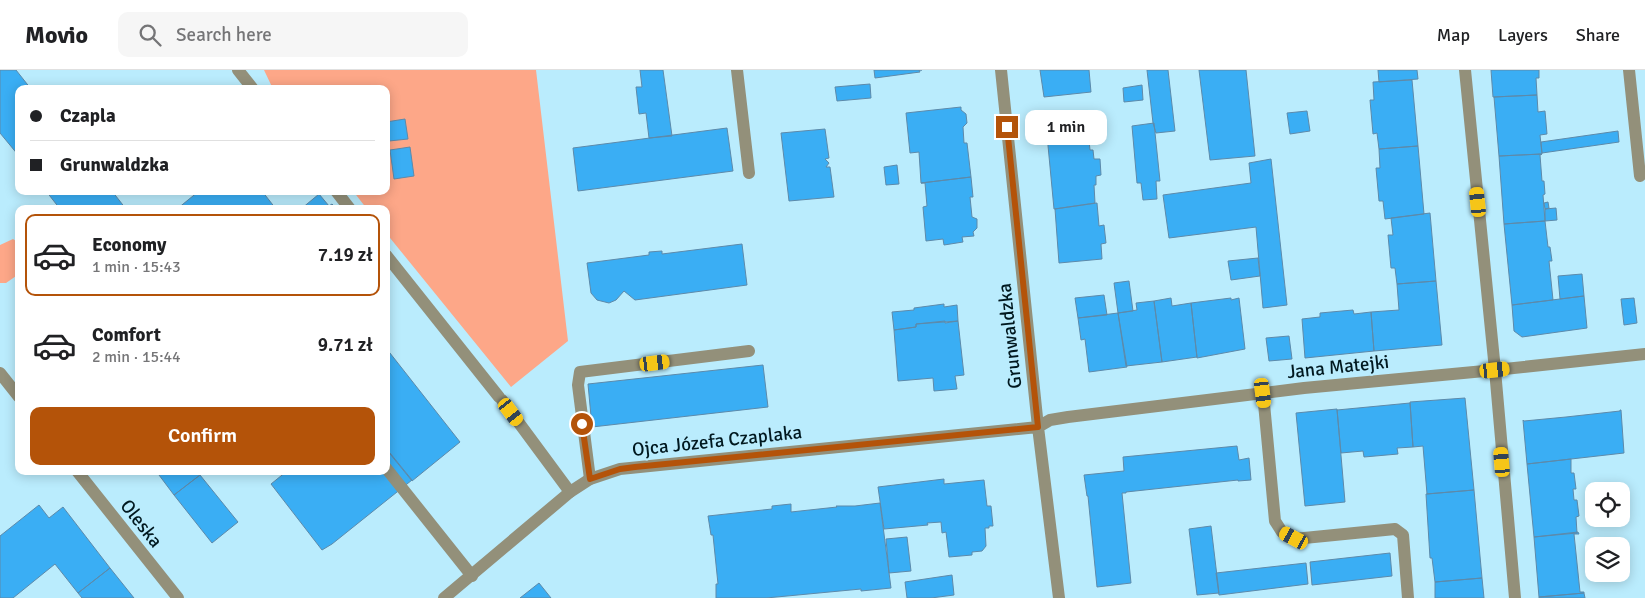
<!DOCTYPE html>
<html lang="en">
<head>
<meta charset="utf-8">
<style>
	:root { --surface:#fff; --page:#f6f6f6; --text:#202124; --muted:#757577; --line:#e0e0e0; --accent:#b45309 }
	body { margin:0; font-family:Signika,sans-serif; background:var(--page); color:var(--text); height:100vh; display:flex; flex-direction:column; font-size:19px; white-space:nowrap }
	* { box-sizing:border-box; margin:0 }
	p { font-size:16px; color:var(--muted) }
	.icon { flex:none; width:28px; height:28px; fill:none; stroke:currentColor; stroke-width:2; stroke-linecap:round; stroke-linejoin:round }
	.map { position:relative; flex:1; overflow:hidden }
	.sheet { position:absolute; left:15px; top:135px; width:375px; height:270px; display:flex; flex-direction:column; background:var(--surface); border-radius:10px; box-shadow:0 2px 12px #0003 }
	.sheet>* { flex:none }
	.banner { position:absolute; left:15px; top:15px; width:375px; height:110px; border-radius:10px; box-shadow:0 2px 12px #0003; display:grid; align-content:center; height:110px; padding:0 15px; background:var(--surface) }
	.controls { position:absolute; left:1585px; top:412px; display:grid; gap:10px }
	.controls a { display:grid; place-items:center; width:45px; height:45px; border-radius:10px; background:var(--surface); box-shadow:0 2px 12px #0003; font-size:25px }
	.end { position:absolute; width:22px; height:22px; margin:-11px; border:6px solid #b45309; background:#fff; box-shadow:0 0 0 2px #fff }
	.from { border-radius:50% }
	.bubble { position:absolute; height:35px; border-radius:10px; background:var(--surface); box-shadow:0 2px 12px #0003; font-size:16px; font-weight:600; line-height:35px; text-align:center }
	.car { position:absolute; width:15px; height:30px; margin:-15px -8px; border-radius:6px; box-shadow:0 0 4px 1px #0007; background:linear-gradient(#f5c518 24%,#345 0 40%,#f5c518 0 76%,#345 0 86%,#f5c518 0) }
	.banner b { display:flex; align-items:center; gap:18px; height:48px; font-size:19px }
	.banner b+b { border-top:1px solid var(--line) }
	.banner i { width:12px; height:12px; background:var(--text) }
	ul { padding:9px 0 0; list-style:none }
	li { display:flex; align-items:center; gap:15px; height:82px; margin:0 10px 8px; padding:0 5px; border:2px solid transparent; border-radius:10px }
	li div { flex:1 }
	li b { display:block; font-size:19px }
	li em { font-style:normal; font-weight:600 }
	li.current { border-color:var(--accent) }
	li>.icon { width:45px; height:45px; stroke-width:1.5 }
	.button { display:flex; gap:10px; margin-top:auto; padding:10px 15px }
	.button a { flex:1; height:58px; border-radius:10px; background:var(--accent); color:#fff; font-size:20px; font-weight:600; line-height:58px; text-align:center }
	header { display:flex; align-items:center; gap:30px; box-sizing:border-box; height:70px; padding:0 25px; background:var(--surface); border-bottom:1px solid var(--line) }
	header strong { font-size:24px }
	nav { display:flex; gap:28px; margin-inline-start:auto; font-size:18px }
	.search { width:350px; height:45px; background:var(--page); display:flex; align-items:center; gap:12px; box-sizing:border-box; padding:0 18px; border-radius:10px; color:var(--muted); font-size:19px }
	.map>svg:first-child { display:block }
	.green { fill:#fda788 }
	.building { fill:#3aaef4; stroke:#5d8aaa }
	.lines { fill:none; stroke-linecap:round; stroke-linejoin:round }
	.service { stroke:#93907a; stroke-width:12 }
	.minor { stroke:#93907a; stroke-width:12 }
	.tertiary { stroke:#93907a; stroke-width:12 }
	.route { stroke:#b45309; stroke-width:6 }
	.labels { text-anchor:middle; stroke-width:4; stroke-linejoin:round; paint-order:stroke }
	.street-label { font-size:19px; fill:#00181f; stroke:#baecfd }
</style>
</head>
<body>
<header>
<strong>Movio</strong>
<div class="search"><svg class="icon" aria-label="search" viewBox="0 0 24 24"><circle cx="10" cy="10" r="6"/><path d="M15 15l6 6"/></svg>Search here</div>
<nav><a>Map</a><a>Layers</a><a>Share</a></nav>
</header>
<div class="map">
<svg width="1645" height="528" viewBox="0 0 1645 528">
	<rect width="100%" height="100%" fill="#baecfd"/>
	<path class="green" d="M264,0H536L568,271L511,317L386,163V139H367L353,121H386V19H273Z
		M13,169L19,173V204L6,213H0V175Z"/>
	<path class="building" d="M0,0H16L31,19H19V86L0,63Z
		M640,0H663L672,66L649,68L646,43L639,44L636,17H642Z
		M874,0H922H919L920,2L875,8Z
		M1040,0H1089L1091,22L1044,27Z
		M1147,0H1168L1175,61L1156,63L1153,53Z
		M1199,0H1246L1255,86L1210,90Z
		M1378,0H1417L1418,9L1379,12Z
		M1491,0H1539V8H1536L1537,25L1493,27Z
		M1412,10L1418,76L1379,79L1377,63L1373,64L1370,30H1374L1373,12Z
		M870,14L871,28L837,31L835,17Z
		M1142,15L1143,30L1124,32L1123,18Z
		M1537,25L1538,42L1545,41L1547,64L1540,65L1542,84L1499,86L1494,27Z
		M961,37V40L966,44L967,53L963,57L964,73H967L971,107L921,113L919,82L910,83L906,43Z
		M1307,41L1310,61L1290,64L1287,43Z
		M405,49L408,69L389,71L386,52Z
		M1154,53L1160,111H1156L1157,129L1143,130L1141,113H1137L1132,56Z
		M727,58L733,101L578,121L573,78Z
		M825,59L829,88L825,89L829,93L826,97H830L834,127L789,131L781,63Z
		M1088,61L1090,80H1093L1094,89H1100L1101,105L1096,106V115H1094L1095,133L1054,139L1047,65Z
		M1618,61L1619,72L1542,83L1541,72Z
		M1418,76L1424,144L1385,149L1383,131H1379L1376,98H1380L1379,79Z
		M410,77L414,106L394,109L390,80Z
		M1542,84L1540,85L1542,111H1544L1545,124L1543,125L1545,151L1504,154L1499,86Z
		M1271,89L1287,235L1263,238L1256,157L1169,168L1163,125L1251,113L1249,93Z
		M897,95L899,114L886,115L884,97Z
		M971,107L973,127H970L972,147L977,149V158L973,162L974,166L962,167L963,172L944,175L943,169L926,171L923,137L927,136L925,113H921Z
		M46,121H112L126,139H60Z
		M199,121H262L276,139H177Z
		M319,124L329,136L332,134L333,135L331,137L332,139H301Z
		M1548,132L1549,138L1545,139L1544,133Z
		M1097,133L1099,156L1104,155L1106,173L1101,174L1102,189L1059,193L1055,139Z
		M1556,138L1557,150L1545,151V139Z
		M1430,143L1436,211L1397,214L1395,198H1391L1388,165H1393L1391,148Z
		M1545,151L1548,177H1550L1552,191H1549L1553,230L1512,235L1504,154Z
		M742,174L747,215L635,230L624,221L616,230L609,233L597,230L591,223L587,193L649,185V182L662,181V184Z
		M1258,188L1260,206L1231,210L1228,191Z
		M1582,204L1584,226L1560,229L1558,206Z
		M1129,211L1133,241L1118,243L1114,213Z
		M1436,211L1442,275L1374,281L1371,242L1399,240L1397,214Z
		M1104,225L1107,245L1078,248L1075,228Z
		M1584,226L1587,258L1522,267L1514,261L1512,235Z
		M1171,228L1172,236L1191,233L1197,287L1162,292L1154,231Z
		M1231,228V230L1239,228L1245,279L1197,288L1191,233Z
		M1634,228L1637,253L1624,255L1621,229Z
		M1154,231L1162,292L1126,296L1118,243L1137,240L1136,233Z
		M944,234V237L957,235L958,251L916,254V257L894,260L892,242L914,240V238Z
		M1353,240L1354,244L1371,242L1374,281L1305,288L1302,249L1320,247V243Z
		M1118,243L1127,297L1089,302L1085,269L1081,270L1078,248Z
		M945,251V253L958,251L964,305L955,306L957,319L934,321L933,308L898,311L894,260L916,257V254Z
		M1289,266L1292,289L1269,291L1266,268Z
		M386,278L460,372L412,411L386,379Z
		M763,295L768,337L592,357L588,314Z
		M1465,328L1474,420L1427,424L1423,376L1413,377L1410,332Z
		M1410,333L1413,377L1397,378L1398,384L1364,387L1363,381L1341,383L1337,340Z
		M1337,339L1345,432L1305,436L1296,343Z
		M1620,340H1621L1624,383L1527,394L1523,350L1524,351L1566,347L1620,341Z
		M1237,376L1239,390L1249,388L1251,410L1238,411V410L1126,422V423H1122L1131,513L1097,517L1088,426H1087L1084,405L1124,401L1123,387Z
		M390,383L412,410L332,474L322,480L271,414L287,401H386V386Z
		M1571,389V403H1574L1576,419H1573L1574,430H1577L1579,446L1576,447L1577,463L1534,467L1527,394Z
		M156,401H197L200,405L174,425Z
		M200,405L238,452L212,473L174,425Z
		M944,409V414L984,410L987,436H991L993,456H989V458H985L986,476L982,481L972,482V485L949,487L946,462L942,463L941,452L927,453L928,455L884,459L878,417Z
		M1474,420L1482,508L1435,512L1432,488H1430L1426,424Z
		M880,433L891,518L861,521V519L766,528H716V514H718L713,465H711L708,446L772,439V436L791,434V442L837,437L836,436H855Z
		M39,435L49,448L63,437L110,498L78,523L55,494L13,528H0V466Z
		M1211,456L1219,523L1197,525L1189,459Z
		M1578,462L1579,464H1574L1580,522H1584V523L1539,527L1534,467Z
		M907,467L911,501L889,503L886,469Z
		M1390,483L1392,506L1312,515L1310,492Z
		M1306,493L1308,514L1219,525L1216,503Z
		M110,498L134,528H82L78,523Z
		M952,505L954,525L931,528H907L905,512Z
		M1482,508L1484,528H1435V512Z
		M539,513L551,528H520Z
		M1584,523L1585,528H1539V527Z"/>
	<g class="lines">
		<path class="service" d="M238,0L253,19
			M737,0L749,103
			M1629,0L1640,106
			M336,121L350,139
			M386,185L499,327
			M1495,300L1645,284
			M1263,323L1275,451L1282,462L1294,469L1395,459L1403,465L1408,528
			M502,330L570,422
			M386,398L472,506
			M590,409L578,315L580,302L749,281"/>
		<path class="minor" d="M1001,0L1038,357L1059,528
			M1465,0L1495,300L1515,528
			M444,528L570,422L590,409L620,399L1038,357L1050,350L1068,347L1304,318L1495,300"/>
		<path class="tertiary" d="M0,303L19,327
			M77,401L178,528"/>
	</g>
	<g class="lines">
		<path class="route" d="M582,354L590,409L620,399L635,397L1038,357L1007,57"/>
	</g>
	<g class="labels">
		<g class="street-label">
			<text transform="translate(1009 266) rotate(-96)" y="7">Grunwaldzka</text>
			<text transform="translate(1338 296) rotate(-6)" y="7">Jana Matejki</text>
			<text transform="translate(717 370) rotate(-6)" y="7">Ojca Józefa Czaplaka</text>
			<text transform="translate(142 453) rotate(52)" y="7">Oleska</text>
		</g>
	</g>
</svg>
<div class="controls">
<a><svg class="icon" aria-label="locate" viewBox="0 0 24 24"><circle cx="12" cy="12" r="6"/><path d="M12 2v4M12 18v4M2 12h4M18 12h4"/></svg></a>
<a><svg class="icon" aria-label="layers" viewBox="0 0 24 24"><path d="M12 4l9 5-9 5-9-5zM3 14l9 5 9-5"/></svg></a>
</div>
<i class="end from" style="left:582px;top:354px"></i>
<i class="end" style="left:1007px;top:57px"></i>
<div class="bubble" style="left:1025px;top:40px;width:82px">1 min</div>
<i class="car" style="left:1478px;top:132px;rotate:354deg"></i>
<i class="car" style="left:655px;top:293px;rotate:83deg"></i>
<i class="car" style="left:1495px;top:300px;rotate:84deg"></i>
<i class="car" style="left:1263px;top:323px;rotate:173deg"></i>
<i class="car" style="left:511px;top:342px;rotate:143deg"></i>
<i class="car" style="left:1502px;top:392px;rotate:355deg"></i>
<i class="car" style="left:1294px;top:468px;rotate:298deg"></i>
<div class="banner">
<b><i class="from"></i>Czapla</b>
<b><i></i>Grunwaldzka</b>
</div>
<section class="sheet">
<ul>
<li class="current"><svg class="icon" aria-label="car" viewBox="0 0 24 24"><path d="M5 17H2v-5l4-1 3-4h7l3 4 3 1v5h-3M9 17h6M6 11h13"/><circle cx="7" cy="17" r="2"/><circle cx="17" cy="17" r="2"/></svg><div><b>Economy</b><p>1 min · 15:43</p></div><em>7.19 zł</em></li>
<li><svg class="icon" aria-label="car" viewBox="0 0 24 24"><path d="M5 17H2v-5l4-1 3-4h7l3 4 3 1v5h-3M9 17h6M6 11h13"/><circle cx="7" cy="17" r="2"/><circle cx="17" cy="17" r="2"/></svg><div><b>Comfort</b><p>2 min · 15:44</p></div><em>9.71 zł</em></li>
</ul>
<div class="button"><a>Confirm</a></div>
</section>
</div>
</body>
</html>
